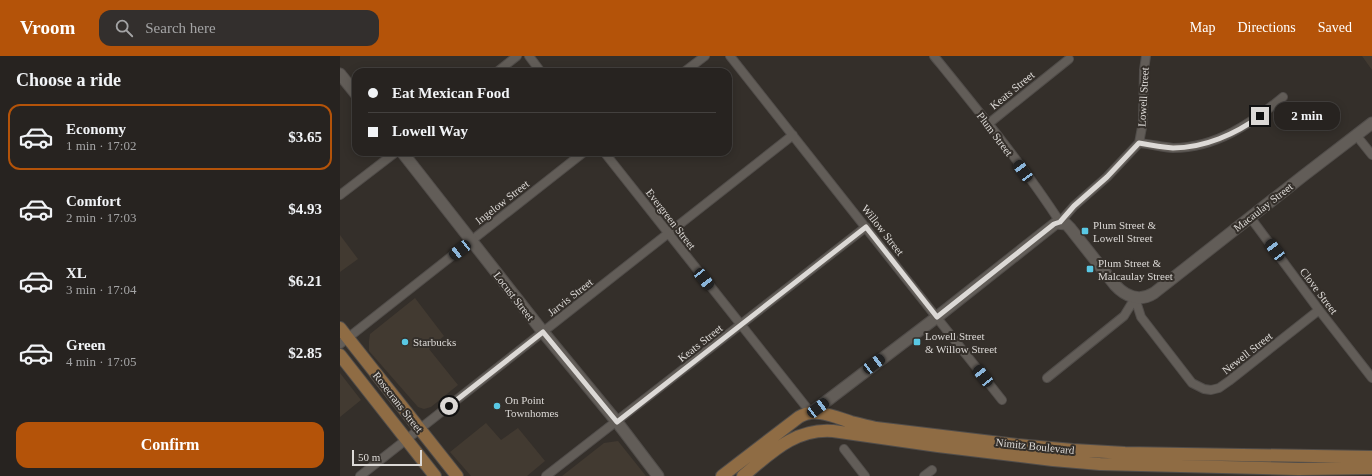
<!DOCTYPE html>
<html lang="en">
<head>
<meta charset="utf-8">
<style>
	:root { --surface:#272320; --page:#332f2d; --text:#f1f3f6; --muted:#a4a4a5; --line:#43403e; --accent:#b45309 }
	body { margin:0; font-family:Georgia,serif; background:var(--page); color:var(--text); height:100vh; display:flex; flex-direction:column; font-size:15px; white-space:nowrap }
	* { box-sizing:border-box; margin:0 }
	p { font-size:13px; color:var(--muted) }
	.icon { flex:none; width:22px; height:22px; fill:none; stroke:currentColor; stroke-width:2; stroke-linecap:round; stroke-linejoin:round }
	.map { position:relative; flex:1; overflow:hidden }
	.side { display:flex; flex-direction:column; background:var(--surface); width:340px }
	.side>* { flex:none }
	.top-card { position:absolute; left:12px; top:12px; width:380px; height:88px; border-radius:12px; box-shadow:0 2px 10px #0003,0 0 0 1px var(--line); display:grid; align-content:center; height:88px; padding:0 16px; background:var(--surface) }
	.scale { position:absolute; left:12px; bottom:10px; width:70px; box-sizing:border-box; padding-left:4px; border:2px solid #dcd9d6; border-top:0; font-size:11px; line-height:14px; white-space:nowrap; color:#dcd9d6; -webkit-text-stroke:3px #342f2a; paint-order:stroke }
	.end { position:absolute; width:18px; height:18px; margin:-9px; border:5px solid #dcd9d6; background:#111; box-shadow:0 0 0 2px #111 }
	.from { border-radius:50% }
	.bubble { position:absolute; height:28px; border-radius:12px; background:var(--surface); box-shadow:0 2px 10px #0003,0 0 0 1px var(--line); font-size:13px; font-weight:700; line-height:28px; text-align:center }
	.car { position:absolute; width:12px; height:24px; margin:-12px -6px; border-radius:5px; box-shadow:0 0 3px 1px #0007; background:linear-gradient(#222 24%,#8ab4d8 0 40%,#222 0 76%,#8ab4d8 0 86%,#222 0) }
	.top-card b { display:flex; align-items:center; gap:14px; height:38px; font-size:15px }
	.top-card b+b { border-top:1px solid var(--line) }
	.top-card i { width:10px; height:10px; background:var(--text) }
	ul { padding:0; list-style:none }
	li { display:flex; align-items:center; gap:12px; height:66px; margin:0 8px 6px; padding:0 8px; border:2px solid transparent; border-radius:12px }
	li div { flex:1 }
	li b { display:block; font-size:15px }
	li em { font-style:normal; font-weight:700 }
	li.selected { border-color:var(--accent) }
	li>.icon { width:36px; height:36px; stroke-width:1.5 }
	h2 { padding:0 16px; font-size:18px; line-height:48px }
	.primary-button { display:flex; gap:8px; margin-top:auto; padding:8px 16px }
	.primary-button a { flex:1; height:46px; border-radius:12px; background:var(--accent); color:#fff; font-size:16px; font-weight:700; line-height:46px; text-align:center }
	header { display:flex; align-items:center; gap:24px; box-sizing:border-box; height:56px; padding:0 20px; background:var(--accent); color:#fff }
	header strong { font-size:19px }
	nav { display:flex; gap:22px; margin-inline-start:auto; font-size:14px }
	.search { width:280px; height:36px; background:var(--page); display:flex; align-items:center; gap:10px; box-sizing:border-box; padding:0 14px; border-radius:12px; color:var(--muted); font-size:15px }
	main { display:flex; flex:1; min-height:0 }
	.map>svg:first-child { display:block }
	.built { fill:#423a31 }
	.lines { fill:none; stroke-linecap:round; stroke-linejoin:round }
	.street-casing { stroke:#514d4a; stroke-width:10 }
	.secondary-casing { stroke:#514d4a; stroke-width:13 }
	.primary-casing { stroke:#514d4a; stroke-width:14 }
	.street { stroke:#625d58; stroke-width:8 }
	.secondary { stroke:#625d58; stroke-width:11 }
	.primary { stroke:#8f6c44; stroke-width:12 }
	.route { stroke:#dcd9d6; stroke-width:5 }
	.poi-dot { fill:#59c8e4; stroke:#342f2a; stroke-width:1.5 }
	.labels { text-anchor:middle; stroke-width:4; stroke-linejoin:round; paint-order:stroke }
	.street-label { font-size:11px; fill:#dcd9d6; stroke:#342f2a }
	.poi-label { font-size:11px; fill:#dcd9d6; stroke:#342f2a; text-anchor:start }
</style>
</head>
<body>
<header>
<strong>Vroom</strong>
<div class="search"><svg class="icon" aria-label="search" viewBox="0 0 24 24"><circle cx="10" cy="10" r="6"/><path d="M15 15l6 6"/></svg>Search here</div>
<nav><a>Map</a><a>Directions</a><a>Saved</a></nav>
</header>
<main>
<section class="side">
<h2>Choose a ride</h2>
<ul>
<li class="selected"><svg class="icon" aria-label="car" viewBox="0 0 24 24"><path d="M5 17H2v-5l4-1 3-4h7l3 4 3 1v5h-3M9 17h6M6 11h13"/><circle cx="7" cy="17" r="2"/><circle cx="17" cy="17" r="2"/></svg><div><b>Economy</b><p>1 min · 17:02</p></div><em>$3.65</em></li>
<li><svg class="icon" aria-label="car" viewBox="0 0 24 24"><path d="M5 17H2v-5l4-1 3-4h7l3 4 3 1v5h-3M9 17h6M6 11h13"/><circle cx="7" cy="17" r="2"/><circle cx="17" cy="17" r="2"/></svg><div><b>Comfort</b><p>2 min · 17:03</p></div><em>$4.93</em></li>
<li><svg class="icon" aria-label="car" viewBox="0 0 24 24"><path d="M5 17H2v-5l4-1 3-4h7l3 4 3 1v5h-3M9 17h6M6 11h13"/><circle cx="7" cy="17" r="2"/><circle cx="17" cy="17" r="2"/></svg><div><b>XL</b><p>3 min · 17:04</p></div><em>$6.21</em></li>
<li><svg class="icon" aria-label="car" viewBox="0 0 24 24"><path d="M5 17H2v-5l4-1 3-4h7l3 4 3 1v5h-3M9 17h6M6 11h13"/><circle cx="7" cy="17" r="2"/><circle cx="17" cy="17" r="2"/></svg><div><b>Green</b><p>4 min · 17:05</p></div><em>$2.85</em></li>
</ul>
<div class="primary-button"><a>Confirm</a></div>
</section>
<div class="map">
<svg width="1032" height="420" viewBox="0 0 1032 420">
	<rect width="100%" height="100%" fill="#342f2a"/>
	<path class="built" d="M1022,0H1032V14Z
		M0,179L18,203L0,216Z
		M75,242L104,280L89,293L118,329L91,351L84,353L78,351L29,295V285L30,278Z
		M0,317L21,344L0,361Z
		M146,367L161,384L178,372L205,405L187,420H131L110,396Z
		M278,385L306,420H222L264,387Z"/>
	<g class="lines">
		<g class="street-casing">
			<path id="street" d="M189,0L201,16
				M390,0L662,344
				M594,0C637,53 683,109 720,166L734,150L767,121L799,87L803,66L804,14L806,0
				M157,16L177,0
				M344,16L365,0
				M648,68L729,3
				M1016,79L1032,99
				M799,87C810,88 822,91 833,92C876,92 912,67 943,41
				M264,96L471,357
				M0,139L56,96
				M910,161L979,254L1032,322
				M795,242L801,261L852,327L864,333L871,334L879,332L889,325L979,254
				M0,288L244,96
				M707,322L784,260L795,242
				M504,393L525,420
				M20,420L453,79
				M206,420L526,171
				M584,420L592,414"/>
		</g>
		<g class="secondary-casing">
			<path id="secondary" d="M0,18L16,38
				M62,96L203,276L277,366L318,420
				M471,357L597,261L716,167L726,168L730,172L775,229C786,241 800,246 814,237L963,120L1032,67"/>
		</g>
		<g class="primary-casing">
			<path id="primary" d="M0,272L117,420
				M0,299L95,420
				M382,420L459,361C475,351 495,361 511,366C519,368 527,370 536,372L677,389L733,394L785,397L1032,401
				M403,420C430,398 454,372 493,375L598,390L713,404L760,408L958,413L1032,412"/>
		</g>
		<use href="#street" class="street"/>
		<use href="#secondary" class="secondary"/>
		<use href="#primary" class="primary"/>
	</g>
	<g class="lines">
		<path class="route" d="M109,350L203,276L277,366L526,171L597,261L714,168L720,166L734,150L767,121L799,87C810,89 822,91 833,92C864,92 896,78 920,60"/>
	</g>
	<g class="poi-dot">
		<rect x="741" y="171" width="8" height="8" rx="2"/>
		<rect x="746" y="209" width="8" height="8" rx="2"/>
		<circle cx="65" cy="286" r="4"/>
		<rect x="573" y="282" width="8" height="8" rx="2"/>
		<circle cx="157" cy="350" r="4"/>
	</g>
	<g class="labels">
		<g class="street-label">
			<text transform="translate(672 34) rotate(-39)" y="4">Keats Street</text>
			<text transform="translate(803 41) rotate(-87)" y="4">Lowell Street</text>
			<text transform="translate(655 78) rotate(53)" y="4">Plum Street</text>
			<text transform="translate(162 146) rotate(-38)" y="4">Ingelow Street</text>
			<text transform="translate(923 151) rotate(-38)" y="4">Macaulay Street</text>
			<text transform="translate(331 163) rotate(52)" y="4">Evergreen Street</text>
			<text transform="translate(543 174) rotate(52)" y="4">Willow Street</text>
			<text transform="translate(979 235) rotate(53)" y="4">Clove Street</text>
			<text transform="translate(174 240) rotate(52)" y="4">Locust Street</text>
			<text transform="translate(230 241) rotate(-38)" y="4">Jarvis Street</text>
			<text transform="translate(360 287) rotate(-38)" y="4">Keats Street</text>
			<text transform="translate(907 297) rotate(-38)" y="4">Newell Street</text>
			<text transform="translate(58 346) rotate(52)" y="4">Rosecrans Street</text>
			<text transform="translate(695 390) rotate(6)" y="4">Nimitz Boulevard</text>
		</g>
		<g class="poi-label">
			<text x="753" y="173">Plum Street &amp;<tspan x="753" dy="13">Lowell Street</tspan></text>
			<text x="758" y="211">Plum Street &amp;<tspan x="758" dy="13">Malcaulay Street</tspan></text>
			<text x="585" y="284">Lowell Street<tspan x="585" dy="13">&amp; Willow Street</tspan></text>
			<text x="73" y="290">Starbucks</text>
			<text x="165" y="348">On Point<tspan x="165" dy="13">Townhomes</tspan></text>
		</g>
	</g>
</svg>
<div class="scale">50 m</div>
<i class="end from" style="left:109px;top:350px"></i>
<i class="end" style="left:920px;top:60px"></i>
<div class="bubble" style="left:934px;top:46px;width:66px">2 min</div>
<i class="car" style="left:683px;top:115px;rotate:324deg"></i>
<i class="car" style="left:120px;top:194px;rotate:232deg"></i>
<i class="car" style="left:935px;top:194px;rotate:323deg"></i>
<i class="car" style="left:364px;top:223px;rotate:142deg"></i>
<i class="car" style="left:534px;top:308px;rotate:53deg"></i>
<i class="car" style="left:643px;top:320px;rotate:322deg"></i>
<i class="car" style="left:478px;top:352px;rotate:53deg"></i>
<div class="top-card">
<b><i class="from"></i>Eat Mexican Food</b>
<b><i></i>Lowell Way</b>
</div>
</div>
</main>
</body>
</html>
